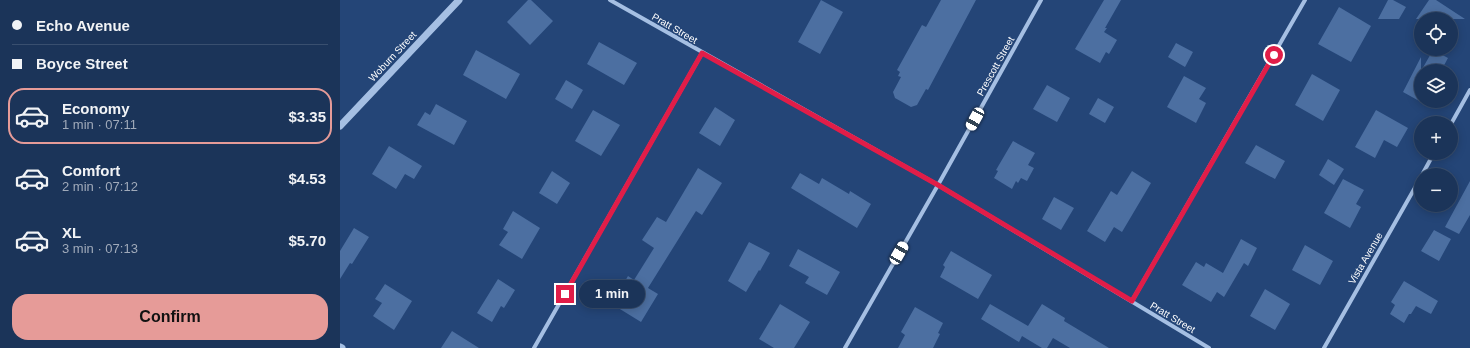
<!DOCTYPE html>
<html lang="en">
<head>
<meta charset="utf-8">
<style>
	:root { --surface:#1b3459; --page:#283f62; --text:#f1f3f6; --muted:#a0aaba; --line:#394f6f; --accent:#e69b98 }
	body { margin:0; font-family:Arial,sans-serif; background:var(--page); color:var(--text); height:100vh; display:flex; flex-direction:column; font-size:15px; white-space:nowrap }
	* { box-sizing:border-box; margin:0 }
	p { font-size:13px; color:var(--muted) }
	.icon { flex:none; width:22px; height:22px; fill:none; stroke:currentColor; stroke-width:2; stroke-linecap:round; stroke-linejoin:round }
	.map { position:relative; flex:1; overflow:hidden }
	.panel { display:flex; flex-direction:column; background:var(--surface); width:340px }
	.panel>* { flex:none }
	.guide { display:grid; align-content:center; height:88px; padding:0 12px; background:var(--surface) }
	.buttons { position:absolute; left:1074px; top:12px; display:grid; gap:8px }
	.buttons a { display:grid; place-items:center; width:44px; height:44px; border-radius:50%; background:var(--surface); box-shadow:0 2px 10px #0003,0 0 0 1px var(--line); font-size:20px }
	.end { position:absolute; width:18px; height:18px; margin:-9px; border:5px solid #e11d48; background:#fff; box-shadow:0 0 0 2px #fff }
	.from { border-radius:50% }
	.bubble { position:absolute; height:28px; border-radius:14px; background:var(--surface); box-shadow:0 2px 10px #0003,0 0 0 1px var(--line); font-size:13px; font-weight:600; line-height:28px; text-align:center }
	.car { position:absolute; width:12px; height:24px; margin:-12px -6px; border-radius:5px; box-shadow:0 0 3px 1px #0007; background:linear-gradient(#fff 24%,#345 0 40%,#fff 0 76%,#345 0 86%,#fff 0) }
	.guide b { display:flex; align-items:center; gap:14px; height:38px; font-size:15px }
	.guide b+b { border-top:1px solid var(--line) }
	.guide i { width:10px; height:10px; background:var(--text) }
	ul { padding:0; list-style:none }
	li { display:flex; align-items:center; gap:12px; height:56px; margin:0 8px 6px; padding:0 4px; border:2px solid transparent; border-radius:16px }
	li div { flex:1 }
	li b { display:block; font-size:15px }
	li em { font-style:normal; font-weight:600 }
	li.selected { border-color:var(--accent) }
	li>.icon { width:36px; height:36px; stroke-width:1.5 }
	.cta { display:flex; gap:8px; margin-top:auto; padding:8px 12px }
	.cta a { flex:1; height:46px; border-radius:16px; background:var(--accent); color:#111; font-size:16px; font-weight:600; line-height:46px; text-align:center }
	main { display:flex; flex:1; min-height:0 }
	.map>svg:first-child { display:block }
	.building { fill:#4c6fa1 }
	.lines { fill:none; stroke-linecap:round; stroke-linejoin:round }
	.minor { stroke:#a5bfe3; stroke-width:4 }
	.tertiary { stroke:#a5bfe3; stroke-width:7 }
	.route { stroke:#e11d48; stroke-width:5 }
	.labels { text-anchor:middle; stroke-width:3; stroke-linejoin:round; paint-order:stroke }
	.street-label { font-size:10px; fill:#fff; stroke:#244577 }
</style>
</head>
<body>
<main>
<section class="panel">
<div class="guide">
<b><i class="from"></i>Echo Avenue</b>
<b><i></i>Boyce Street</b>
</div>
<ul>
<li class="selected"><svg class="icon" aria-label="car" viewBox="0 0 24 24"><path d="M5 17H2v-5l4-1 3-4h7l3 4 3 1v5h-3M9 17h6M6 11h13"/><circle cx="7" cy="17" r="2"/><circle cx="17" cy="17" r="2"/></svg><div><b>Economy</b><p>1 min · 07:11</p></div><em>$3.35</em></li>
<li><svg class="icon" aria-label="car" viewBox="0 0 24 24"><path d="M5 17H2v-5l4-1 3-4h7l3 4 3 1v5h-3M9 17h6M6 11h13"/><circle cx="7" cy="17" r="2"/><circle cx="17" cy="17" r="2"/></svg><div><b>Comfort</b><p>2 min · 07:12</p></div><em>$4.53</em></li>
<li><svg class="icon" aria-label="car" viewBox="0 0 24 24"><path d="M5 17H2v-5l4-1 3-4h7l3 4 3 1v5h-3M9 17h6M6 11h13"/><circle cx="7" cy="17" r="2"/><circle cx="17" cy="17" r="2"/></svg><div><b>XL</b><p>3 min · 07:13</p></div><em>$5.70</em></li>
</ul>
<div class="cta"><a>Confirm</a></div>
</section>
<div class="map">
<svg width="1130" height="348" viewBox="0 0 1130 348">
	<rect width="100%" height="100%" fill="#244577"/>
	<path class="building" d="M188,0H191L213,21L190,45L167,22Z
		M481,0L503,12L480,54L458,42Z
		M601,0H636L588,90L586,89L577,105L571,107L555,98L553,92L561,77L558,76L560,72L557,70L582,25L586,27Z
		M764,0H781L765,28H767L764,32L777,40L769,54L766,52L760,63L735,49Z
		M1048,0H1053L1066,7L1059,19H1038Z
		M1089,0H1096L1125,19H1076Z
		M999,7L1031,26L1011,62L978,44Z
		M259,42L297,63L284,85L247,64Z
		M836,43L853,52L845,67L828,57Z
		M136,50L180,74L166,99L123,75Z
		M1093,50L1108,58L1101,71H1081Z
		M1081,57V102L1063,92Z
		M972,74L1000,90L983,121L955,105Z
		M844,76L866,88L859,99L866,103L856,123L827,107Z
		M226,80L243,90L232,109L215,99Z
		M707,85L730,98L717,122L693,109Z
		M758,98L774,107L765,123L749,114Z
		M96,104L127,121L114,145L77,125L85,112L90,115Z
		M375,107L395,120L380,146L359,133Z
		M253,110L280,125L261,156L235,141Z
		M1036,110L1068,128L1057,147L1044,140L1035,158L1015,147Z
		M673,141L695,153L688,165L694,168L687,181L681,178L678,183L676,181L672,189L654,178L658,171L656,170Z
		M916,145L945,161L935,179L905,163Z
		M49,146L82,166L74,179L65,174L56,189L32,174Z
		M988,159L1004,169L994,185L979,175Z
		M358,168L382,183L362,215L356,211L308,288L318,294L301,322L275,306L279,299L276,297L288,276L294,280L314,248L302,240L317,217L326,222Z
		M212,171L230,183L217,204L199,193Z
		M792,171L811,183L782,232L774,227L765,242L747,231L771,191L777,195Z
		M460,173L479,184L482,178L509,194L510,191L531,204L517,228L451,188Z
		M1003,179L1024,190L1016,204L1021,207L1010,228L984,213Z
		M1130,181V215L1119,234L1105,227Z
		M714,197L734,208L721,230L702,219Z
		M173,211L200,228L182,259L159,245L168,232L163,229Z
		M14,228L29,237L12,264L10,263L0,279V251Z
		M1094,230L1111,239L1099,261L1081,251Z
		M901,239L917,248L908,266L904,263L884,297L877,292L871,302L842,285L856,262L864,267L866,263L883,273Z
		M409,242L430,253L420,271L419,270L406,292L388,281Z
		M965,245L993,261L980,285L952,270Z
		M458,249L500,272L487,295L465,283L469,277L449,266Z
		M611,251L652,275L638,299L600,277L605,267L603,265Z
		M158,279L175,290L164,308L161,306L152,322L137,313Z
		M1064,281L1098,301L1091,314L1076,306L1071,314H1069L1064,323L1050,314L1055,305L1051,302Z
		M45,284L72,301L54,330L33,316L42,303L35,299Z
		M925,289L950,304L935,330L910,316Z
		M440,304L470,322L454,348H434L419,339Z
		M650,304L688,326L702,304L725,318L724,321L769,348H730L713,338L707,348H702L682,336L679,342L641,319Z
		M575,307L603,323L598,333L600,334L593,348H558L565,335L561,332Z
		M112,331L139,348H101Z"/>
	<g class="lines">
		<path class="minor" d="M270,0L598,185L869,348
			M1111,124L1130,90
			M1082,175L1094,153
			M792,301L965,0
			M194,348L362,53
			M505,348L598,185L701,0
			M984,348L1081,177"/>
		<path class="tertiary" d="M0,126L119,0
			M0,347L2,348"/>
	</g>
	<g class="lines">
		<path class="route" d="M225,294L362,53L598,185L792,301L934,55"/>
	</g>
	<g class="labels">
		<g class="street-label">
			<text transform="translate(335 28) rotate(30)" y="4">Pratt Street</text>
			<text transform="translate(52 56) rotate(-47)" y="4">Woburn Street</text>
			<text transform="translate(655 66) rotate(-61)" y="4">Prescott Street</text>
			<text transform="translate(1025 258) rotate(-60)" y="4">Vista Avenue</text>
			<text transform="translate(833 317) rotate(31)" y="4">Pratt Street</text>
		</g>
	</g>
</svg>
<div class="buttons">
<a><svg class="icon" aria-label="locate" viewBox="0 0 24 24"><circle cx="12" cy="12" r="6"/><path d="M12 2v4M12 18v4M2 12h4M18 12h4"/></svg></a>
<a><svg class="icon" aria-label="layers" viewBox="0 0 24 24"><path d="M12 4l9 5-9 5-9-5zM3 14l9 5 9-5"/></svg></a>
<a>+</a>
<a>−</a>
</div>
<i class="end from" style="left:934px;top:55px"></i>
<i class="end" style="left:225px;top:294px"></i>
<div class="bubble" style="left:239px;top:280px;width:66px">1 min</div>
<i class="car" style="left:635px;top:119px;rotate:209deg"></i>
<i class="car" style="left:559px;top:253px;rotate:30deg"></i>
</div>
</main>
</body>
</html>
